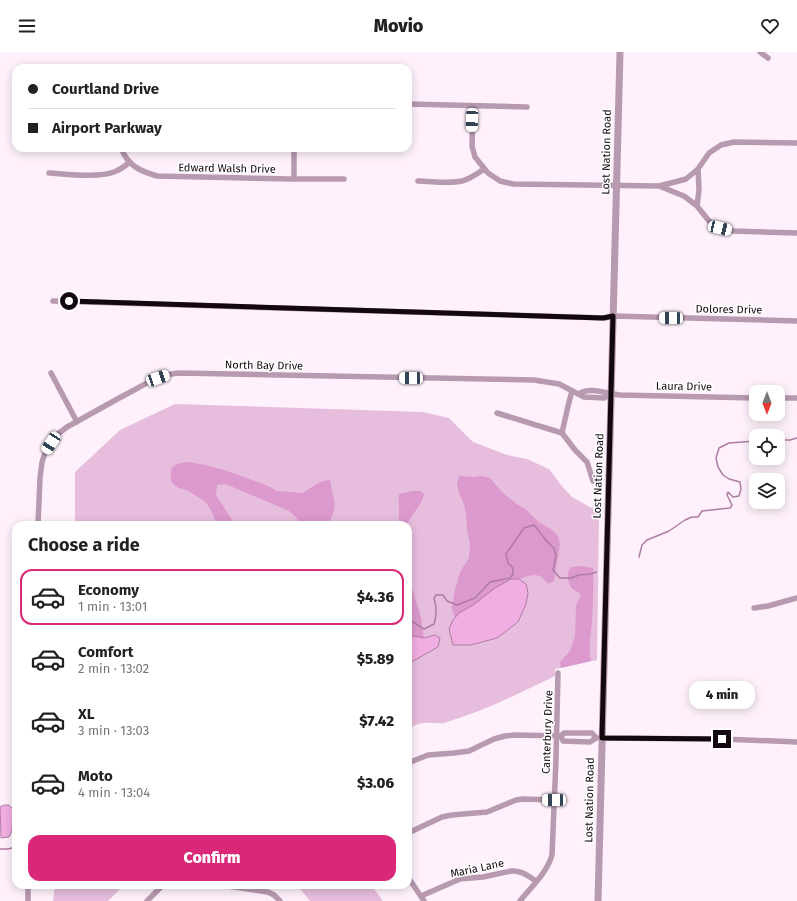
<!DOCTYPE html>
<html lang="en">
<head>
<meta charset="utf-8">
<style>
	:root { --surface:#fff; --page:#f2f2f2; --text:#222; --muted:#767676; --line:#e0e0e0; --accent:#db2777 }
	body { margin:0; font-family:"Fira Sans",sans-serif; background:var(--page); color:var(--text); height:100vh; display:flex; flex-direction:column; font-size:15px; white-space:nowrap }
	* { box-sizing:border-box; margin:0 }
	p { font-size:13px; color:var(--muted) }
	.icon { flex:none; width:22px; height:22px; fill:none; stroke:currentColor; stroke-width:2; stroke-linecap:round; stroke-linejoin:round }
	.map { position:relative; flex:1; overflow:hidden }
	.details { position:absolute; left:12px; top:469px; width:400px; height:368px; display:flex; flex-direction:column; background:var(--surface); border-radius:12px; box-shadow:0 2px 10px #0003 }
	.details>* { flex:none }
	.hud { position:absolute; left:12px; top:12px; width:400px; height:88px; border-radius:12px; box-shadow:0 2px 10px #0003; display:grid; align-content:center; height:88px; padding:0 16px; background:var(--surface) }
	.needle { width:26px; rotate:180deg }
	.buttons { position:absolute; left:749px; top:333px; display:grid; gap:8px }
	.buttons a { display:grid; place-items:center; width:36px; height:36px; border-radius:8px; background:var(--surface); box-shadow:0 2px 10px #0003; font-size:20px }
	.end { position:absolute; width:18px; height:18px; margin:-9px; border:5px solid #130810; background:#fff; box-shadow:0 0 0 2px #fff }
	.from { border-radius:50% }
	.bubble { position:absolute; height:28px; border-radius:12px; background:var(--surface); box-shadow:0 2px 10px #0003; font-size:13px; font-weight:800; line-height:28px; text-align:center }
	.car { position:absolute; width:12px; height:24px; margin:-12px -6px; border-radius:5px; box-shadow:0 0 3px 1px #0007; background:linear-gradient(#fff 24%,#345 0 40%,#fff 0 76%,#345 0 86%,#fff 0) }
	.hud b { display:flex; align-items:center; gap:14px; height:38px; font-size:15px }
	.hud b+b { border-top:1px solid var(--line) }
	.hud i { width:10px; height:10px; background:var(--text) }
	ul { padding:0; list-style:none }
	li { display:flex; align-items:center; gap:12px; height:56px; margin:0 8px 6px; padding:0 8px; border:2px solid transparent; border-radius:12px }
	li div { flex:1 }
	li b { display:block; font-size:15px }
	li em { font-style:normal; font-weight:800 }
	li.active { border-color:var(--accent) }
	li>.icon { width:36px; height:36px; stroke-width:1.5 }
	h2 { padding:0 16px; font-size:18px; line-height:48px }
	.primary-button { display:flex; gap:8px; margin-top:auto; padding:8px 16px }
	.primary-button a { flex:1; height:46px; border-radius:12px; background:var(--accent); color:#fff; font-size:16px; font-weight:800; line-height:46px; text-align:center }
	header { display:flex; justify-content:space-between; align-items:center; height:52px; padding:0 16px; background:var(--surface); font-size:18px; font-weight:800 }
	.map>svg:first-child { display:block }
	.green { fill:#e7bddd }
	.forest { fill:#db99cd }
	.water { fill:#f1aee2; stroke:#ae7ca3 }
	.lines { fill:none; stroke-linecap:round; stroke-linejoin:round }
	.stream { stroke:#ae7ca3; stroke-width:1.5 }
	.minor { stroke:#b799b0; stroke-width:5.5 }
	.tertiary { stroke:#b799b0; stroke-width:7 }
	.route { stroke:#130810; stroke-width:5 }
	.labels { text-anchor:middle; stroke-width:3; stroke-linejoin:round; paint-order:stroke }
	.street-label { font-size:11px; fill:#130810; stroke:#fff }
</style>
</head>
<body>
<header><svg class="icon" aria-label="menu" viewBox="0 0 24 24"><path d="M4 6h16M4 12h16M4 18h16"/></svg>Movio<svg class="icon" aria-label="heart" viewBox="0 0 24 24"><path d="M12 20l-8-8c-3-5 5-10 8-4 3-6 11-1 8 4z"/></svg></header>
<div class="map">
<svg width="797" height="849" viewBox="0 0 797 849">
	<rect width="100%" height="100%" fill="#fef1fb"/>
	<path class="green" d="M175,352L423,360L449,366L473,390L507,403L527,407L549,417L561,433L572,445L599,460L597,608L555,617V624C520,641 484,659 447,670C440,673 432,670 425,671C419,671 413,674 408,677V473H75V420L120,378Z
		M55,833H124L108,849H53Z
		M297,833H371L383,849H310Z"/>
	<path class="forest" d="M188,410L206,413L224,418L247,426L268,434L277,439L303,441C312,435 319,429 330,428C333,447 340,455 327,473H300L297,466L289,459L235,436L226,432L217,433L216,443L234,471V473H217L213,462L206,450L188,439L179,436L172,431C168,415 172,412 188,410Z
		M459,424L475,425L481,424L490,426L502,440L518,453L525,457L540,471L551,477L558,484L560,492L554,529L548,532L541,524L534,523L528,524L519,527H511L473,553L459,561L455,566L452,557L454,541L460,520L469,506L470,492L467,478L466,462L464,452L459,441L457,432Z
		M412,439H420L424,442C422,454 411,462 407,473H398C399,467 399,462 399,456C398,451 399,447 399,442Z
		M581,514L593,516C594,532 593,549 592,566C592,582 587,594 591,609L561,616L560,610L570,599L575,584L576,553L581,543C578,539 577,540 573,537C569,535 567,525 568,521C568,520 571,515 571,515Z
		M408,526L409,527L421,565L424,586L414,584L408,585Z"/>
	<path class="water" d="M511,527H519L526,532L528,541L526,552L518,570L497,586L471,593H453L449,577L453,568L459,561L473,553L495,536Z
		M435,583L440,586L438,595L408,612V585L414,584L424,586Z
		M4,753H9L13,757L12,779L9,785L1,786L0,755Z"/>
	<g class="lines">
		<path class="stream" d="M778,388H790L797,386
			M639,505L642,493L647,488L669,479L685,468L692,465H698L702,459L730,456L732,453L727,443L728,440L733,445L739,444L741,437L740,430L729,427L723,423L718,415L716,406L719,396L729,391L756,389
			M408,570H413L424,577L434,572C437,563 437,556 434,546L436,543H443L447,549L457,553L475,546L490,530L510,526L513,522V516L508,511L506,502L524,476L534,473C541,481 546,490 554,496L556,504L553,518L560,526H571L579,523L591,522L596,520
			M0,797H8L16,795"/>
		<path class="minor" d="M760,0L768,6
			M408,52L527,55
			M473,54L472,94L475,105L488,121L500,129L513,132L659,134L684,144L697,154L709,169L720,176L733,179L797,181
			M121,96C128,114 140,119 157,124L290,127H344
			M49,121C66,122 99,126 114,120C120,118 125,114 130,110
			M294,127V96
			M418,129C432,129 448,132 462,129C470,127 477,122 484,117
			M659,134L671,131L686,127L698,117L709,101L721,93L734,90L797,91
			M697,154L699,138L698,117
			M53,249L605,266L613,264L797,269
			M51,321L77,370
			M579,342C589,334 608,342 620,343L756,346
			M778,346H797
			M497,361L562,381L575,398L587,410L593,429
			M562,381C565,367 568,353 572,339
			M38,473L40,426L42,410L46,398L51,391L58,382L67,375C85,365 103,355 121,345C141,335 158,322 180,321L534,328L559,332L584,345L604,346L611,342
			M754,556L768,554L797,546
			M599,686L722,687L797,690
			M408,711L428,703L454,701L469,699L494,687L505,684L515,683L561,684L564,681H592L596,686L590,690L563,689L561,684
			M408,781L442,765L452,763L487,760L516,748L523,747L554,748
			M408,825L424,849
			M209,833L227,834L268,840L274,843L280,849
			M421,844L460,827L483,825L511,819C521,818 528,824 536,829
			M28,849V833
			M147,849L161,835L166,833
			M520,849C531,835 547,821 552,803L556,707L558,621"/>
		<path class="tertiary" d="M598,849L620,0"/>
	</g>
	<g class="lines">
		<path class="route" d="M69,249L603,266L613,264L602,686L722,687"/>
	</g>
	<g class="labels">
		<g class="street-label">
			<text transform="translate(606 100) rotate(-89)" y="4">Lost Nation Road</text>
			<text transform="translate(227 116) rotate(1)" y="4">Edward Walsh Drive</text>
			<text transform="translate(729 257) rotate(1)" y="4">Dolores Drive</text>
			<text transform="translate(264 313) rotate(1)" y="4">North Bay Drive</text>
			<text transform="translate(684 334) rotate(1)" y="4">Laura Drive</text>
			<text transform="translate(598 424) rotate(-88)" y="4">Lost Nation Road</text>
			<text transform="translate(547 680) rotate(-88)" y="4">Canterbury Drive</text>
			<text transform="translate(589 748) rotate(-89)" y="4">Lost Nation Road</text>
			<text transform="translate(477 816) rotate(-12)" y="4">Maria Lane</text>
		</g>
	</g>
</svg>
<div class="buttons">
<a><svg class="needle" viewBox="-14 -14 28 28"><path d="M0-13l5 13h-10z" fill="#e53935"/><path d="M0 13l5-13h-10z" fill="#767676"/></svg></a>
<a><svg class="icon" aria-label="locate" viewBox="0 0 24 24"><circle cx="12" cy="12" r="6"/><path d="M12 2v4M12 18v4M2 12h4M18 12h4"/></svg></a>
<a><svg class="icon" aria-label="layers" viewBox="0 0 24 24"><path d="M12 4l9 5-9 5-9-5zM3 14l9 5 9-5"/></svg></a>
</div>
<i class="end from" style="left:69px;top:249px"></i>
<i class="end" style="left:722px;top:687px"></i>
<div class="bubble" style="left:689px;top:629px;width:66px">4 min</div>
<i class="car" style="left:472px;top:68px;rotate:182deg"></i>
<i class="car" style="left:720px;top:176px;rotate:103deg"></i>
<i class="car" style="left:671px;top:266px;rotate:271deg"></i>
<i class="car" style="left:158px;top:326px;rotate:71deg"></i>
<i class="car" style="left:411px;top:326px;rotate:271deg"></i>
<i class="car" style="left:51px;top:391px;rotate:213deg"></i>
<i class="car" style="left:554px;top:748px;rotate:271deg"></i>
<div class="hud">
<b><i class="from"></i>Courtland Drive</b>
<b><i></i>Airport Parkway</b>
</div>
<section class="details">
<h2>Choose a ride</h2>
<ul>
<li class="active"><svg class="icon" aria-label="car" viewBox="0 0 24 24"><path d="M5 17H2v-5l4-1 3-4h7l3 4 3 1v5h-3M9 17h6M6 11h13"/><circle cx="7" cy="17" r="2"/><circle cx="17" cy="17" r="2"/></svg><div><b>Economy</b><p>1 min · 13:01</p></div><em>$4.36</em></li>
<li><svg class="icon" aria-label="car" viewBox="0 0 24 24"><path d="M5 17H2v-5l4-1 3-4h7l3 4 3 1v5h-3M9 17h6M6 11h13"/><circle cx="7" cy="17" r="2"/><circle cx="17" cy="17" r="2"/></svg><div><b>Comfort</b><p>2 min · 13:02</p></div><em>$5.89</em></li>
<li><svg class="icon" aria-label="car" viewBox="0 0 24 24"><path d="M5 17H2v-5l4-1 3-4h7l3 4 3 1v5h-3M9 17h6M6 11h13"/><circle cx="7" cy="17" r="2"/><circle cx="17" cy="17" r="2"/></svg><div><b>XL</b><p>3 min · 13:03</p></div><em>$7.42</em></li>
<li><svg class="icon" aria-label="car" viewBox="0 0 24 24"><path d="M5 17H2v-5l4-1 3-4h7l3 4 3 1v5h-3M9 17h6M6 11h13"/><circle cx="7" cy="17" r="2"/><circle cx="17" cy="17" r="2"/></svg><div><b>Moto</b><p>4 min · 13:04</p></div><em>$3.06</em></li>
</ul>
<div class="primary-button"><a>Confirm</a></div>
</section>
</div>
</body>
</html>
